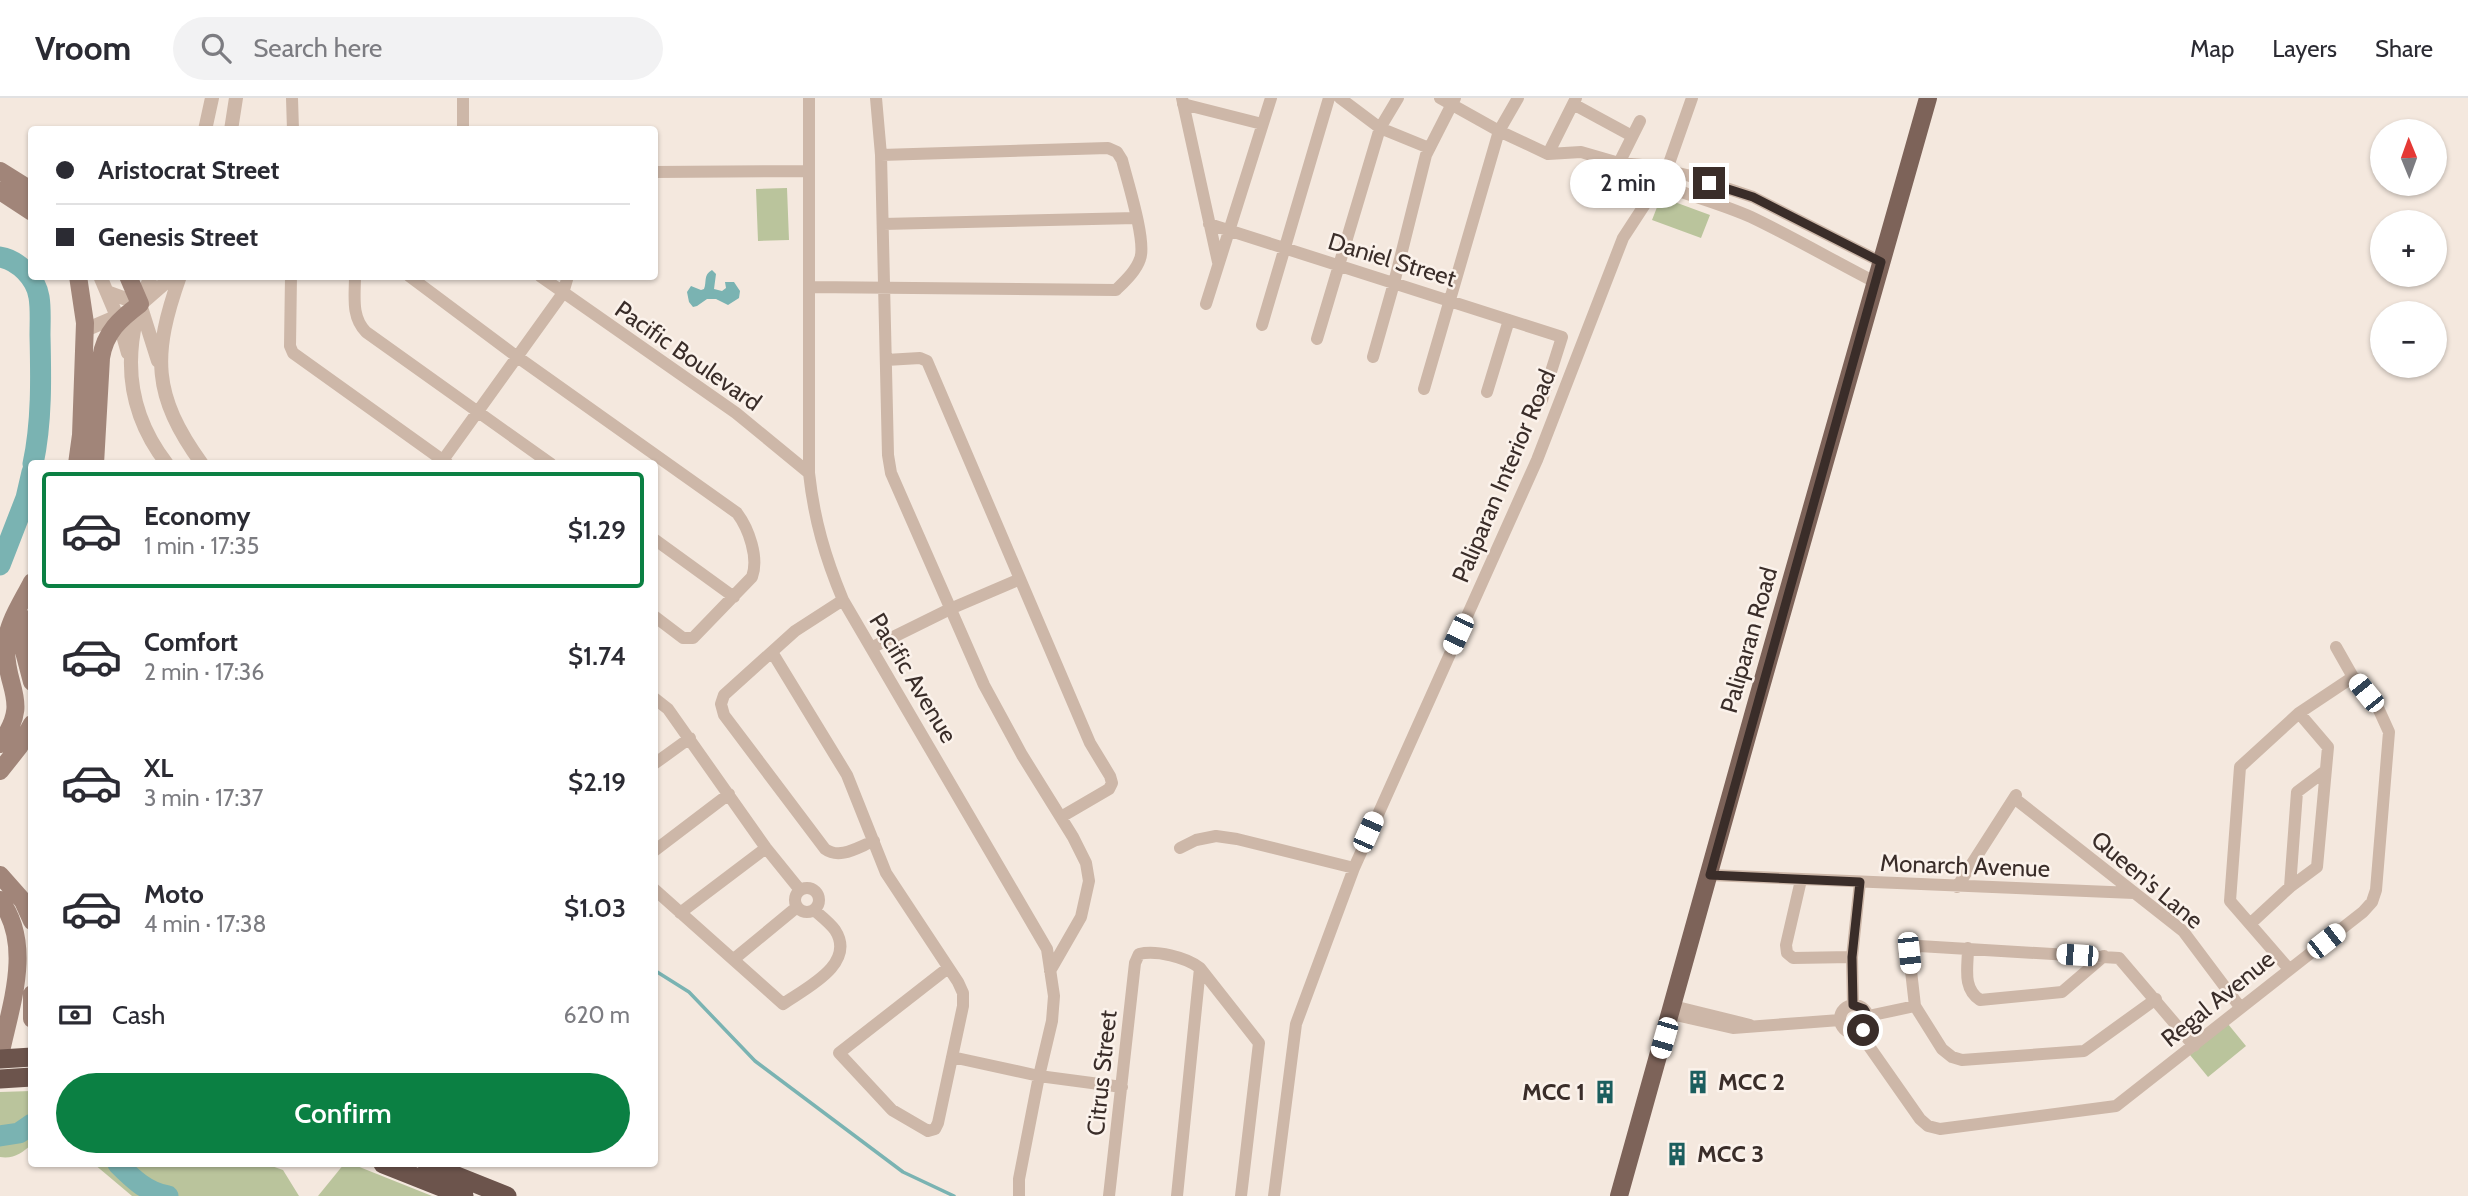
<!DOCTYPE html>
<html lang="en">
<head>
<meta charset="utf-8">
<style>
	:root { --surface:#fff; --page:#f2f2f3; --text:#2b2b33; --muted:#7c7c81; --line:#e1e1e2; --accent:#0b8043 }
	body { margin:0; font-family:Cabin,sans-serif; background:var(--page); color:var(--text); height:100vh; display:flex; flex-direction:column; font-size:26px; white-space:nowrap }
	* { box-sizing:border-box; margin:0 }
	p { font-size:23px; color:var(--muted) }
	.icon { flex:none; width:38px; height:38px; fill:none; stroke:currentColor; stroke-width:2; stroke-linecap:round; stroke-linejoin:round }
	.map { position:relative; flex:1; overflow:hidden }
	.sheet { position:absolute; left:28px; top:362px; width:630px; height:707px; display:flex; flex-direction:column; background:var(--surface); border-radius:7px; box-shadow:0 2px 5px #0004 }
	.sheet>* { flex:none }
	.top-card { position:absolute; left:28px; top:28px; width:630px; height:154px; border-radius:7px; box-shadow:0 2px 5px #0004; display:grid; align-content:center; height:154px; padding:0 28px; background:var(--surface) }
	.needle { width:46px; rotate:359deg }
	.tools { position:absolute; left:2370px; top:21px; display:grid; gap:14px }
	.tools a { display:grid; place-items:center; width:77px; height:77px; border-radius:50%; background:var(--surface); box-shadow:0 2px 5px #0004; font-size:35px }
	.end { position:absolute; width:32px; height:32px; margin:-16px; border:9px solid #3a2d29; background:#fff; box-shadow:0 0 0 4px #fff }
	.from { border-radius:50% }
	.bubble { position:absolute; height:49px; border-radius:24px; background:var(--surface); box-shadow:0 2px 5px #0004; font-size:23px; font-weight:600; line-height:49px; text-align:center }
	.car { position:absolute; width:21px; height:42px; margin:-21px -10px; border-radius:9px; box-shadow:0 0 5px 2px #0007; background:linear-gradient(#fff 24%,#345 0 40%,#fff 0 76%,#345 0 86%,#fff 0) }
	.top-card b { display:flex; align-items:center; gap:24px; height:66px; font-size:26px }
	.top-card b+b { border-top:2px solid var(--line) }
	.top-card i { width:18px; height:18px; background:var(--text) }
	ul { padding:12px 0 0; list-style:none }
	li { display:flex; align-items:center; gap:21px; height:116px; margin:0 14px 10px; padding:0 14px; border:4px solid transparent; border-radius:7px }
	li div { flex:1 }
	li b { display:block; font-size:26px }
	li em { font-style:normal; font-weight:600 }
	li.on { border-color:var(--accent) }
	li>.icon { width:63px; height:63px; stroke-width:1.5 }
	.pay { display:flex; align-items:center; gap:18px; height:77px; padding:0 28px; font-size:26px }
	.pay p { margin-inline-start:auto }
	.primary-button { display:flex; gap:14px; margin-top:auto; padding:14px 28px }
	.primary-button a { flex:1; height:80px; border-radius:42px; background:var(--accent); color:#fff; font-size:28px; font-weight:600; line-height:80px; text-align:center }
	header { display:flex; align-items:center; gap:42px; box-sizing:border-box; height:98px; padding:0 35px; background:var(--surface); border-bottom:2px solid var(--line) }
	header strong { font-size:33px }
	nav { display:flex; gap:38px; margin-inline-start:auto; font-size:24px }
	.search { width:490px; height:63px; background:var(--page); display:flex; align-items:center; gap:18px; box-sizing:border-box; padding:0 24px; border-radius:38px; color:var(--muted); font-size:26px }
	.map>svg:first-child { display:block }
	.green { fill:#bac49c }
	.water { fill:#7ab3b2 }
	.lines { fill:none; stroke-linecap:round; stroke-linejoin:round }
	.stream { stroke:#7ab3b2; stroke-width:3.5 }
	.river { stroke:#7ab3b2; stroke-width:21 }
	.minor { stroke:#cdb7a8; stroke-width:12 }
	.tertiary { stroke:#cdb7a8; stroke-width:14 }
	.secondary { stroke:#a18579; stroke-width:18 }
	.primary { stroke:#7d6359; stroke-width:18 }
	.trunk { stroke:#6c544c; stroke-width:19 }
	.route { stroke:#3a2d29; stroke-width:9 }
	.labels { text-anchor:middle; stroke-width:5; stroke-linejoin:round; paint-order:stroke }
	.street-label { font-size:24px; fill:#3a2d29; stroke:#fbf2eb }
	.poi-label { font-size:24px; font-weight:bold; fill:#3a2d29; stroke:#fbf2eb; text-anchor:start }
</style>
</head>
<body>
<header>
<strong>Vroom</strong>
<div class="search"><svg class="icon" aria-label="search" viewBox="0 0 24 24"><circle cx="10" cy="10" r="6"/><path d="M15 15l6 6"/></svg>Search here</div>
<nav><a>Map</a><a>Layers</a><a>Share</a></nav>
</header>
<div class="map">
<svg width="2468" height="1098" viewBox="0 0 2468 1098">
	<rect width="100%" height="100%" fill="#f4e8de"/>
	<path class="green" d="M787,90L789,142L758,143L756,91Z
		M1661,99L1710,117L1701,140L1652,122Z
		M2228,926L2246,948L2208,979L2190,957Z
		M31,993V1047C22,1055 14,1061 0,1059V994Z
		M94,1066H266L283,1072L299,1098H132Z
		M344,1066H352L432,1098H318Z"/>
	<path class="water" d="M712,172L716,176L714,191L722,193L726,190L725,184H734L740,193L739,200L728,207L716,201H707L697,208L693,209L689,204L687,194L691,188L701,192L704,191C707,184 703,177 712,172Z"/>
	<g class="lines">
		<path class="stream" d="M654,872L689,894L755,963L903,1074L954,1098"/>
		<path class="river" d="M0,159C18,162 36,180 39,199C41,211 40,224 40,237C41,279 42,324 33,366
			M0,467L26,400L32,374
			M0,1038L19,1035L32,1026
			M118,1066C132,1080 147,1095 168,1098"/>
		<path class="minor" d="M292,0L293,32
			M809,0V375C814,421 825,459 843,502L1047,851L1054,898L1052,923L1039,978L1019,1081V1098
			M876,0L881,57L888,357L891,375L984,587L1022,657L1073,739L1086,765L1089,783L1081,819L1050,873
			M1182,0L1218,164
			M1340,0L1380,30L1429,50
			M1440,0L1499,33L1548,56L1581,54L1619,65L1642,67L1687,77L1753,99L1881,164
			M1183,6L1262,26
			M1573,6L1632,38
			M463,32V0
			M1548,56L1576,0
			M1619,65L1640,23
			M1622,67C1661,92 1709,100 1751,119C1793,139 1834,163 1875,184
			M654,74L808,73
			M883,126L1136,120
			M1209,126L1562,239L1542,302
			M291,178L290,248L293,255L448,366
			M355,178C355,198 351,219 366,234L551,366
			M409,178L516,258L737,415C749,431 759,460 752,479L693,540H683L654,518
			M540,178L736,315L809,375
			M809,189L1116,192C1125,183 1136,173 1140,161C1147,144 1127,82 1122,62L1117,54L1108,50L881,57
			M1206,206L1271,0
			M1262,227L1329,0
			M1317,241L1380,30L1398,0
			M1373,259L1394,185L1426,57L1455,0
			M886,262L920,260L927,263L1090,645L1110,678L1112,685L1109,691L1061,719
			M1424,291L1499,33L1518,0
			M1487,294L1509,222
			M443,362L563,195L568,178
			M654,441L734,499
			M843,502L795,533L724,597L721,606L724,617L825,751C840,762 858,749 874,743
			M871,550L950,511L1020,481
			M772,554L847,677L886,775L958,884L963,895V908L938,1025L935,1031L928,1033L892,1012L839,955L948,870
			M654,600L668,611L766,750L800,792
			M654,666L690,640
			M2014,700L2183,833L2240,909
			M1180,750L1196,742L1216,738L1237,741L1354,770
			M654,753L729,696
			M1710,777L2134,795
			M1801,782L1786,847L1787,855L1793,860L1852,859
			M1957,789L2016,697
			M2290,789L2297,694L2325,673
			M795 802a12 12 0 1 1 24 0a12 12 0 1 1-24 0Z
			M654,791L783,906C806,890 857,866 835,832C830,825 821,818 814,812
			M680,815L766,750
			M2250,826L2290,789L2317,769L2328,649L2299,615
			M1968,850C1968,869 1962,890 1980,902L2062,894L2104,858
			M734,861L797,809
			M2289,871L2230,803L2240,669L2299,615L2353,579
			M2156,901L2084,953L1962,962L1952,959L1942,951L1915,908L1909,855L1913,849L1919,848L2119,860L2194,948
			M1853,907L1852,859L1860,784
			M1840 921a14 14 0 1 1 28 0a14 14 0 1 1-28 0Z
			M1673,908L1750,927
			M1671,916L1733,930L1840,922
			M1868,918L1915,908
			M1859,934L1920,1021L1928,1028L1940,1031L2116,1008L2363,814L2372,804L2376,792L2389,634L2379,612L2353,579L2336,549
			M952,959L1039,978L1122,989
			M1109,1098L1135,865L1139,856C1156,852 1186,859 1200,870L1259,945L1241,1098
			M1177,1098L1200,870
			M1274,1098L1296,926L1354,770L1537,362L1623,140L1666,74L1692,0"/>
		<path class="tertiary" d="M205,32L212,0
			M231,32L236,0
			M100,178L119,223L128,255
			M151,178C122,244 122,308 167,366
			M180,178C152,257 152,297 202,366
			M107,194L140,206
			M142,205L173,178
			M140,206L158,263
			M85,232L125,215"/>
		<path class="secondary" d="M0,73L32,93
			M0,93L32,114
			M77,366L81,337L85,225L78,178
			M95,366L101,260C105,234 120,221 140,206L128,178
			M32,520L22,546L32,584
			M0,646C31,603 6,593 6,551C5,528 22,504 32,484
			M0,673L19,649L32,626
			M0,777L23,803L32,823
			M0,802C34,847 10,909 0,958
			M32,896V921"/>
		<path class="primary" d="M1619,1098L1755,610L1928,0"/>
		<path class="trunk" d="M0,961L32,959
			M0,981L32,979
			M383,1066L464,1098
			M427,1066L507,1098"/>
	</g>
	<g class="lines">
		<path class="route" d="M1709,85L1753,99L1881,164L1710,777L1860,784L1852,859L1853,907L1864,911C1869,918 1869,925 1863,932"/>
	</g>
	<defs>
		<g id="building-bare" transform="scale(1.89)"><path d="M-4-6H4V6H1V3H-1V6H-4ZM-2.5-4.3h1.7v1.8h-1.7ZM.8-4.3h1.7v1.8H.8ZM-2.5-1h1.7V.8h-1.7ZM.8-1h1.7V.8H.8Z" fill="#1b5e5e" stroke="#fbf2eb" stroke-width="2.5" paint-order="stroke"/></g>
	</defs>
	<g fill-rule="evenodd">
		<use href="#building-bare" x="1698" y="984"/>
		<use href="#building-bare" x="1605" y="994"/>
		<use href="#building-bare" x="1677" y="1056"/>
	</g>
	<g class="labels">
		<g class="street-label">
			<text transform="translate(1392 162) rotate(17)" y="8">Daniel Street</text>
			<text transform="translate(688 258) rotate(35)" y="8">Pacific Boulevard</text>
			<text transform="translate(1504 378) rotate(-67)" y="8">Paliparan Interior Road</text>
			<text transform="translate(1749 542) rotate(-74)" y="8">Paliparan Road</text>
			<text transform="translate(913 580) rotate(59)" y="8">Pacific Avenue</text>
			<text transform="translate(1965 768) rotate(2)" y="8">Monarch Avenue</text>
			<text transform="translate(2147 782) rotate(40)" y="8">Queen's Lane</text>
			<text transform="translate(2218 901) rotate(-39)" y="8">Regal Avenue</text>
			<text transform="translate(1102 975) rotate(-84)" y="8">Citrus Street</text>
		</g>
		<g class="poi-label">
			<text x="1718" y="992">MCC 2</text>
			<text x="1585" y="1002" text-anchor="end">MCC 1</text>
			<text x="1697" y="1064">MCC 3</text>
		</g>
	</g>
</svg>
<div class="tools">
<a><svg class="needle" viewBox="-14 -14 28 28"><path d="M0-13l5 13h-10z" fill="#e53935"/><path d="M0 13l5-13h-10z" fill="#7c7c81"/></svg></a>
<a>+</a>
<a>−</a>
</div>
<i class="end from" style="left:1863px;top:932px"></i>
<i class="end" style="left:1709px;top:85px"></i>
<div class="bubble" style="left:1570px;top:61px;width:116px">2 min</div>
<i class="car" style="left:1458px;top:536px;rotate:205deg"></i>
<i class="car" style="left:2366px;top:595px;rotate:321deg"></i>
<i class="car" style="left:1368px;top:734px;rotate:24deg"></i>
<i class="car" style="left:2326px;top:843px;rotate:52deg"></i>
<i class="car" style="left:1909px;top:855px;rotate:174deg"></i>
<i class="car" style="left:2077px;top:857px;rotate:274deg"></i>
<i class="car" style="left:1664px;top:940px;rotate:196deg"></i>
<div class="top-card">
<b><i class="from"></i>Aristocrat Street</b>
<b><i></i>Genesis Street</b>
</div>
<section class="sheet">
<ul>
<li class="on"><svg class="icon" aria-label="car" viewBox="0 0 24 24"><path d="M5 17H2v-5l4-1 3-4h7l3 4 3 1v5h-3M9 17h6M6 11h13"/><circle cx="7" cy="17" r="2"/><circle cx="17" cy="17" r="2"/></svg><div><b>Economy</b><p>1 min · 17:35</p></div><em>$1.29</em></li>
<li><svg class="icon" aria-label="car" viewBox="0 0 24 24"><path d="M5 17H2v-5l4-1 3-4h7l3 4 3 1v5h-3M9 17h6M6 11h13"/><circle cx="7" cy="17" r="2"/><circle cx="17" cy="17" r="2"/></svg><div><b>Comfort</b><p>2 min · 17:36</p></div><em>$1.74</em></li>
<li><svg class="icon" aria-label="car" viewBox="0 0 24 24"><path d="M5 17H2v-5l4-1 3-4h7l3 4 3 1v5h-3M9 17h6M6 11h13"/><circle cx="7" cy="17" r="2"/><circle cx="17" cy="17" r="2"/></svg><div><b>XL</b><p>3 min · 17:37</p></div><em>$2.19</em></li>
<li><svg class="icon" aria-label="car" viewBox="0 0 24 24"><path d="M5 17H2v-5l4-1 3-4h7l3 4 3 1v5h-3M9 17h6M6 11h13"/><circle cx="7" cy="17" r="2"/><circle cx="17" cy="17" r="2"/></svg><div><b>Moto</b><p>4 min · 17:38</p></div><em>$1.03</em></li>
</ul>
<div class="pay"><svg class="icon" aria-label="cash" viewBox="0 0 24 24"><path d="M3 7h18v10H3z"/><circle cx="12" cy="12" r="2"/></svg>Cash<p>620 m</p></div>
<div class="primary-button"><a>Confirm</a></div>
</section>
</div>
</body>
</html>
